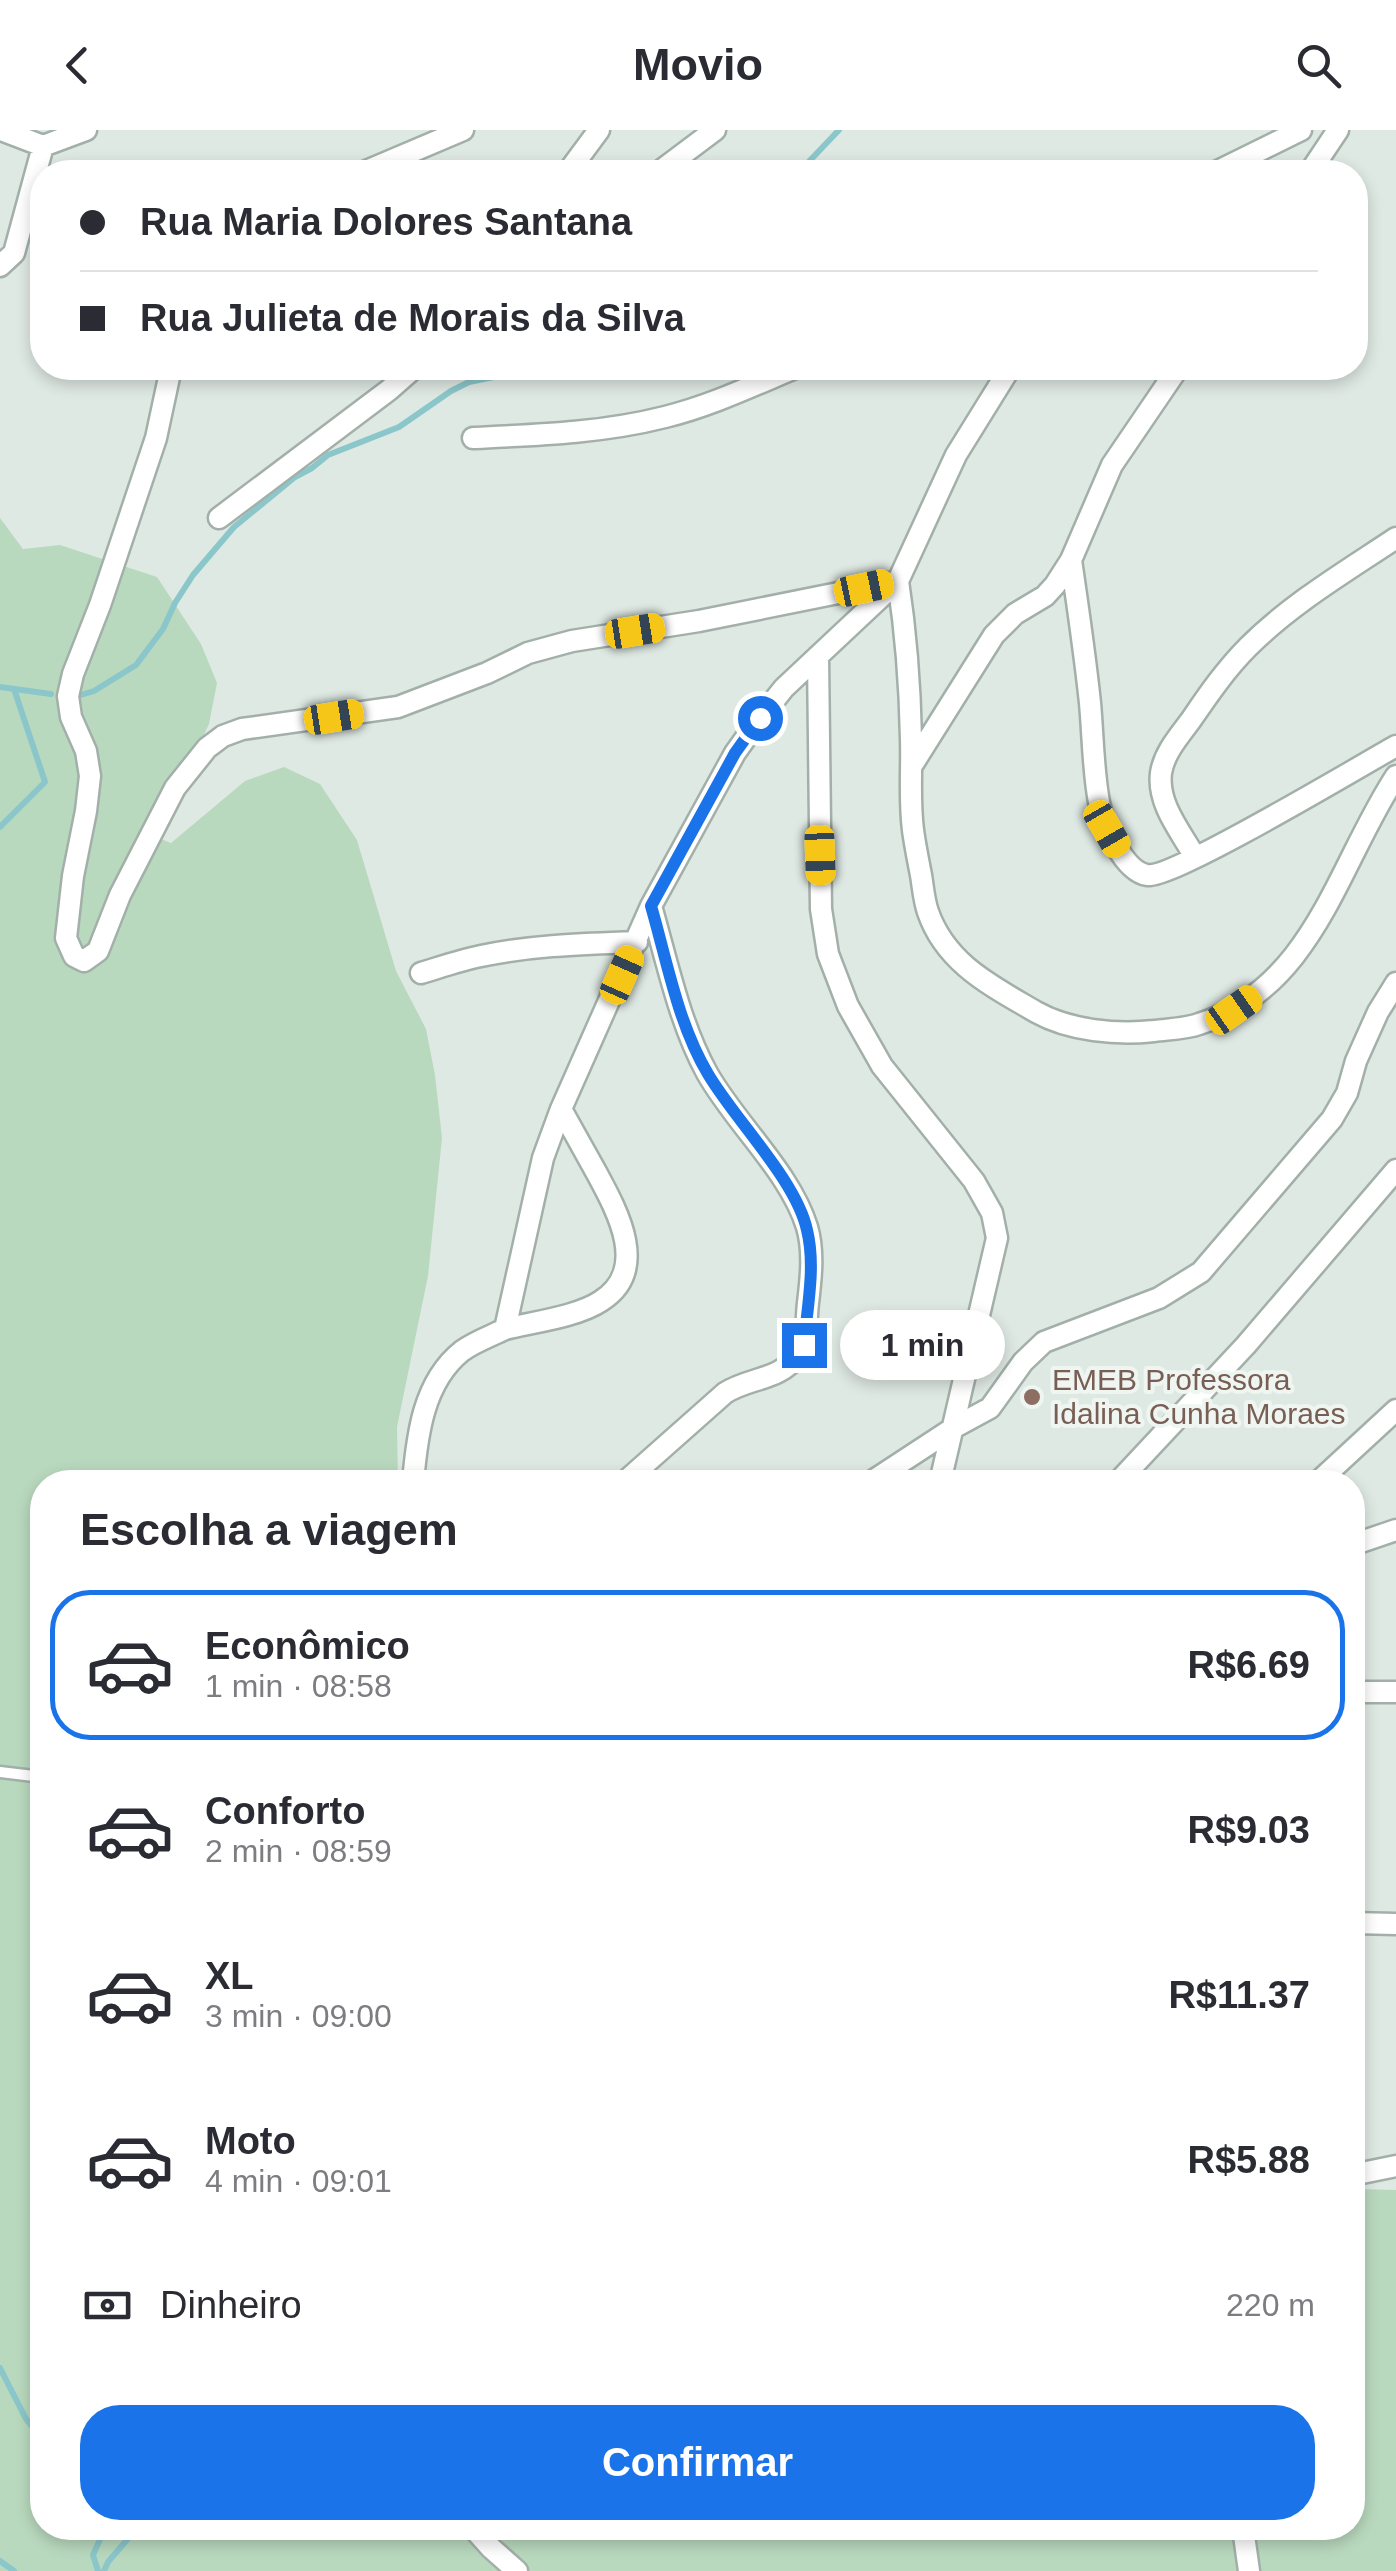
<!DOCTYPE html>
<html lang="pt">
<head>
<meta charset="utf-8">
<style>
	:root { --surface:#fff; --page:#f7f7f7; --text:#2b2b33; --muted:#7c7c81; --line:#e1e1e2; --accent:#1a73e8 }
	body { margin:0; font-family:Arial,sans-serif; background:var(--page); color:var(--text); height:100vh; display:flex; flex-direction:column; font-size:38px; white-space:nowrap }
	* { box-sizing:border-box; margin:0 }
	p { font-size:32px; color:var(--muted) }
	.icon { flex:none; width:55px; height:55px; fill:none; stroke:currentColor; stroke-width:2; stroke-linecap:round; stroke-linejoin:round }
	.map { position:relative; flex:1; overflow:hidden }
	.details { position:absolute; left:30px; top:1340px; width:1335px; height:1070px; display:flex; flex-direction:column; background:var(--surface); border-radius:40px; box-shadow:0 5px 15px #0003 }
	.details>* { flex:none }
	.banner { position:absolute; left:30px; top:30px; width:1338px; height:220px; border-radius:40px; box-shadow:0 5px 15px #0003; display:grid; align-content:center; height:220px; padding:0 50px; background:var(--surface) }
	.end { position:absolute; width:45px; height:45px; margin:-22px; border:12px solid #1a73e8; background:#fff; box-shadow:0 0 0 5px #fff }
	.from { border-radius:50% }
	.bubble { position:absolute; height:70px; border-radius:35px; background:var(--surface); box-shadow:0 5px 15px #0003; font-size:32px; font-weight:600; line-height:70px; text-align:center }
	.car { position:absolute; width:30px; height:60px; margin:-30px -15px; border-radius:12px; box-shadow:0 0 8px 2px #0007; background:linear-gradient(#f5c518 24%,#345 0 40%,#f5c518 0 76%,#345 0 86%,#f5c518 0) }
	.banner b { display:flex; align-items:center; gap:35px; height:95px; font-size:38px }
	.banner b+b { border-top:2px solid var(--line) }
	.banner i { width:25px; height:25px; background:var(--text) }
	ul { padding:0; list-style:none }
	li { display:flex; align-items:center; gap:30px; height:150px; margin:0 20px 15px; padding:0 30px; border:5px solid transparent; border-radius:40px }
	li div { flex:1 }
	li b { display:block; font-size:38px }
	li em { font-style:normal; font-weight:600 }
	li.current { border-color:var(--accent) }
	li>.icon { width:90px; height:90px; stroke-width:1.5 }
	h2 { padding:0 50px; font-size:45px; line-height:120px }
	.pay { display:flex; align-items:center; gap:25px; height:110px; padding:0 50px; font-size:38px }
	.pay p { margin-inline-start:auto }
	.button { display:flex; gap:20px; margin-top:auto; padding:20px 50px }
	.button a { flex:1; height:115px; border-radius:40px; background:var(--accent); color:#fff; font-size:40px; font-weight:600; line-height:115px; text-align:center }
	header { display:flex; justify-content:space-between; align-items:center; height:130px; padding:0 50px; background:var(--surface); font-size:45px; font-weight:600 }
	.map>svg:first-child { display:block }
	.green { fill:#b9d9be }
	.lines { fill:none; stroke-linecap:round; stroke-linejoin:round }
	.stream { stroke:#8bc7ca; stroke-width:6 }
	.service-casing { stroke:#a3b0a9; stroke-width:15 }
	.minor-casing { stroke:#a3b0a9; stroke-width:25 }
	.service { stroke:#fff; stroke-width:10 }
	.minor { stroke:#fff; stroke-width:20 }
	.route { stroke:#1a73e8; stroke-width:12 }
	.education-dot { fill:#8d6e63; stroke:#eff6f2; stroke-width:4 }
	.labels { text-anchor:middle; stroke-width:8; stroke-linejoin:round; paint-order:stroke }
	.education-label { font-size:30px; fill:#785e54; stroke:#eff6f2; text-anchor:start }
</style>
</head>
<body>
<header><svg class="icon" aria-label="back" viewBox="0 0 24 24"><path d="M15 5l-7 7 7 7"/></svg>Movio<svg class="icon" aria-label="search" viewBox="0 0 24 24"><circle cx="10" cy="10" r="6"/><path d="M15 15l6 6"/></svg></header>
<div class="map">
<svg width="1396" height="2441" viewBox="0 0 1396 2441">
	<rect width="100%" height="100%" fill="#dfe9e3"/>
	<path class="green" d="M0,388L23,419L60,415L157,447L201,514L217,553L209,594L156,707L171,713L245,651L284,637L320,654L357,710L396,841L426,899L435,945L442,1008L428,1146L397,1297L398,1352H42V2398H1352L1353,2059L1396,2060V2441H0Z"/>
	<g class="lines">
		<path class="stream" d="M799,42L839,0
			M0,557L51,564
			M74,567L94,561L136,535L163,499L175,473L193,445L234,397L295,347L312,338L328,325L399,297L451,261L469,252L538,238
			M0,697L45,652L14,559
			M0,2238L26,2289L42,2308
			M0,2431L14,2441
			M98,2441L93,2425L105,2398
			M104,2441L108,2432L137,2398"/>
		<g class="service-casing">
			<path id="service" d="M0,1642L42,1647"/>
		</g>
		<g class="minor-casing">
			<path id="minor" d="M1,0L43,16
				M43,16L86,0
				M364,42L463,0
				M568,42L599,0
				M659,42L715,0
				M1216,42L1301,0
				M1310,42L1338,0
				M0,136L14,123L43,16
				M171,238L156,308L100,475L73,544L68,566L71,587L86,621L90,646L86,681L73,746L66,808L74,826L84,831L98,821L120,765L175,658L207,618L223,606L242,599L398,577L487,543L528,523L572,511L699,491L898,451C906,503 910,557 911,609C912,639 909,670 913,700C915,715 918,730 921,745C923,757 924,771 928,782C946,834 992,856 1036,882C1070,901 1117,905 1154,901C1169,899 1185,899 1199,894C1314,857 1337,736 1396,646
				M473,308C538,305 602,303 665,287C710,276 752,256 795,238
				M219,388L389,260L414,238
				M1071,430C1078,478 1085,525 1090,573C1093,606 1093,640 1099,672C1103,693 1123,741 1147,745C1172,749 1362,635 1396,616
				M818,526L821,779L828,824L848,876L882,936L974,1051L992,1083L997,1108L940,1352
				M911,637L994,505L1015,484L1045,466L1055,455L1071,430L1112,335L1178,238
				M1195,727C1181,702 1157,674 1161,643C1164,623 1179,606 1191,590C1208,565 1226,539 1248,517C1291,474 1345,442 1396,408
				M421,843C441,837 461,830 481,826C533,815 584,814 637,812
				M505,1199C533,1192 577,1187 601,1171C651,1139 616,1079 595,1040C584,1020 572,999 561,979
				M628,1349L725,1263C750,1247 779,1251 798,1225C808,1211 806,1189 808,1173C811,1148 814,1121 807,1097C790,1042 735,993 707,943C679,892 667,831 651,776
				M413,1352C417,1306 423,1252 462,1221C474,1212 491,1206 505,1199L543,1028L561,979L651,776L735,623L760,588L784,558L898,451L956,325L1010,238
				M871,1352L955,1297L990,1278L1023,1232L1044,1212L1159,1168L1201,1142L1332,989L1347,963L1356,931L1378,882L1396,853
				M1118,1352L1246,1215L1396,1040
				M1318,1352L1396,1280
				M1352,1415L1396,1400
				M1359,1562H1396
				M1352,1793L1396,1794
				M1352,2045L1396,2036
				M473,2398L491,2418L517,2441
				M1243,2398L1249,2441"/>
		</g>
		<use href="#service" class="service"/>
		<use href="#minor" class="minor"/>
	</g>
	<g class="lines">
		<path class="route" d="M760,588L735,623L651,776C667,831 678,894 708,944C735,990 796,1050 807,1100C816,1137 807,1177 804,1215"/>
	</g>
	<circle class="education-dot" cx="1032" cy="1267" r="10"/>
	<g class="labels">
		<g class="education-label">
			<text x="1052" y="1260">EMEB Professora<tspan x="1052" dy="34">Idalina Cunha Moraes</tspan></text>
		</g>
	</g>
</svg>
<i class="end from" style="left:760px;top:588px"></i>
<i class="end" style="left:804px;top:1215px"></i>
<div class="bubble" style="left:840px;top:1180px;width:165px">1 min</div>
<i class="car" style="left:864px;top:458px;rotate:78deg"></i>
<i class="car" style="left:635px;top:501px;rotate:81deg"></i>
<i class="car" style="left:334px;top:587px;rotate:81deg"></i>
<i class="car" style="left:1107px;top:699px;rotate:150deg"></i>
<i class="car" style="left:820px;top:725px;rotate:178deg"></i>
<i class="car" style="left:622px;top:845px;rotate:24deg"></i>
<i class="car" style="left:1234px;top:880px;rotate:55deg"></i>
<div class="banner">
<b><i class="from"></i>Rua Maria Dolores Santana</b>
<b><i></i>Rua Julieta de Morais da Silva</b>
</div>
<section class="details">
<h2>Escolha a viagem</h2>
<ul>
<li class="current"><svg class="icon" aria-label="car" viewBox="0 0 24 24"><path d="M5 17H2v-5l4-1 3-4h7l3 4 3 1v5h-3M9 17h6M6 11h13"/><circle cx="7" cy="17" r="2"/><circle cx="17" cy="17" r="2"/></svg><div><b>Econômico</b><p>1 min · 08:58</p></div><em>R$6.69</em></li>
<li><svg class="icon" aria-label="car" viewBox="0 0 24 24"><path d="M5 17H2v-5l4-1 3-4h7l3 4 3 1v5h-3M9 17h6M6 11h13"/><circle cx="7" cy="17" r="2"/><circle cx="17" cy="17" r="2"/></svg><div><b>Conforto</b><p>2 min · 08:59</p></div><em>R$9.03</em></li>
<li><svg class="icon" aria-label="car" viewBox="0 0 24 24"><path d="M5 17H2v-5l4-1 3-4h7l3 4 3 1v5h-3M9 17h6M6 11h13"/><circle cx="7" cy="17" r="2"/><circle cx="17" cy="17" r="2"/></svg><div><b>XL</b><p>3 min · 09:00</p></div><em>R$11.37</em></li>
<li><svg class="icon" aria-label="car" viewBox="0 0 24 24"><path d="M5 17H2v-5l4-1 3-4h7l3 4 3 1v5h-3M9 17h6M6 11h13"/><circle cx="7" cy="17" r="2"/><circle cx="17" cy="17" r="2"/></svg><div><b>Moto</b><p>4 min · 09:01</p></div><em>R$5.88</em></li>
</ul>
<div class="pay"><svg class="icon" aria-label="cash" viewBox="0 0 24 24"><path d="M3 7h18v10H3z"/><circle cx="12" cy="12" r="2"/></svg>Dinheiro<p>220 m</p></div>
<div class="button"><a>Confirmar</a></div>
</section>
</div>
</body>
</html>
